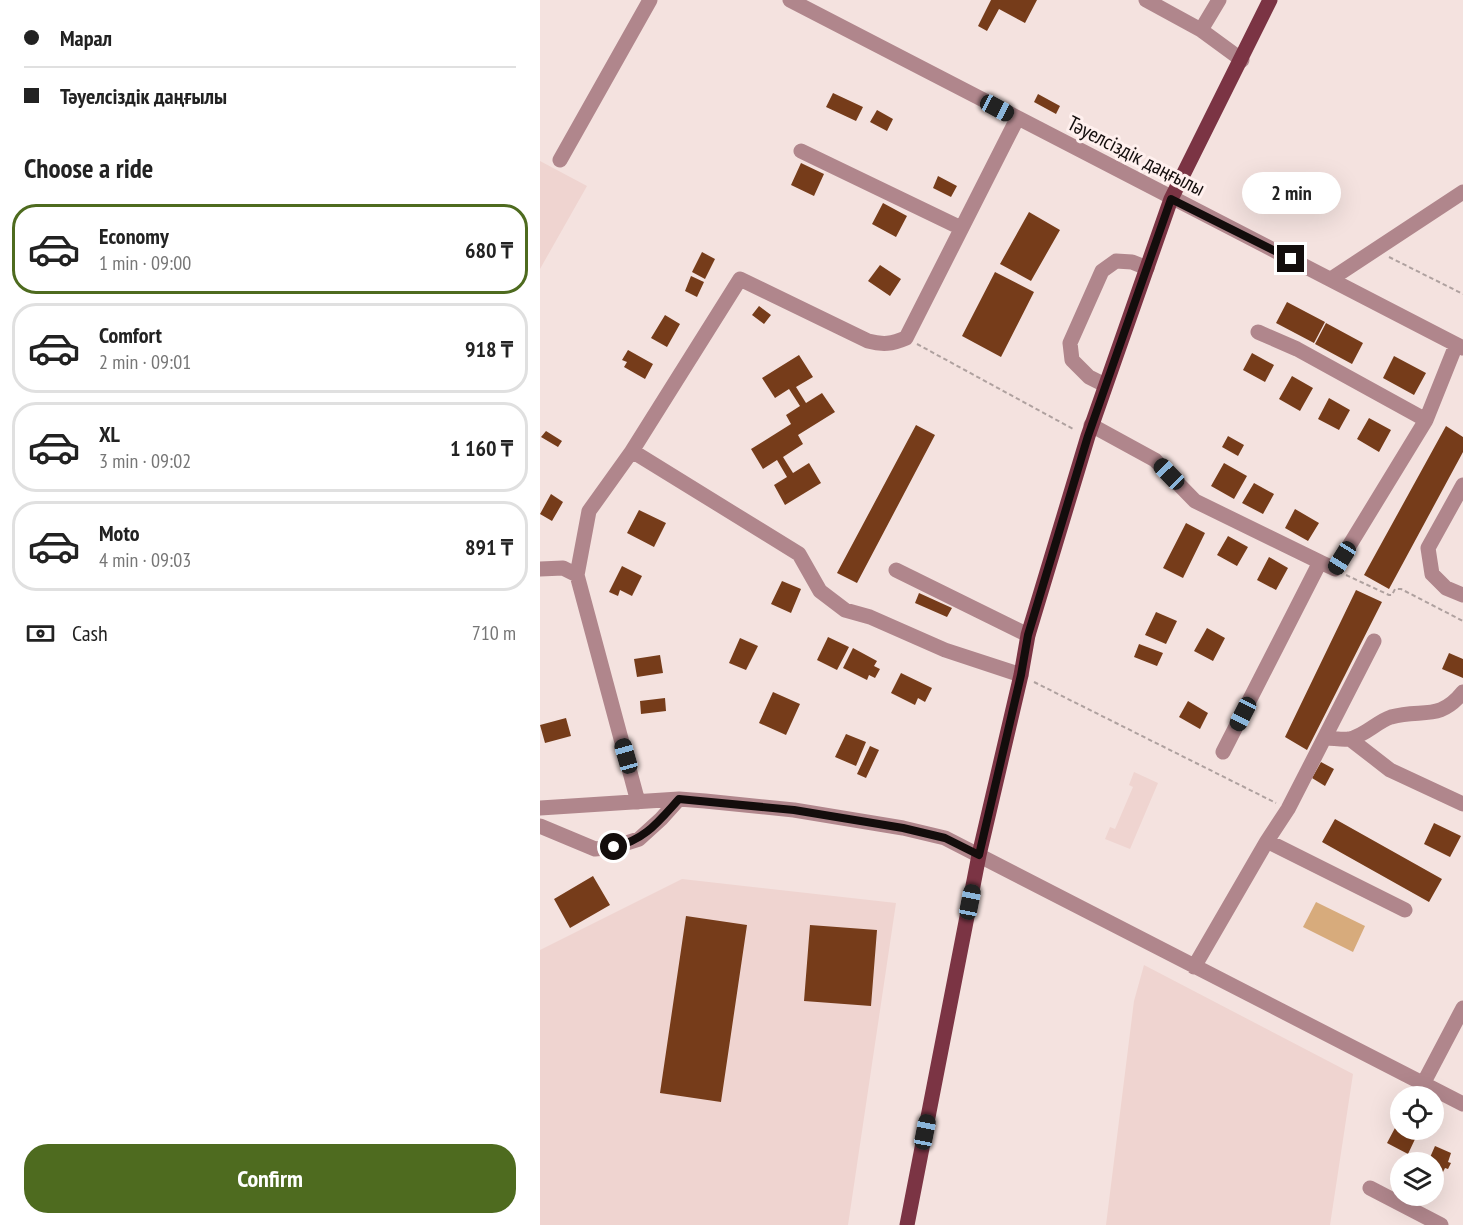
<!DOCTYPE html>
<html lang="en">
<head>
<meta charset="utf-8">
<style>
	:root { --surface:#fff; --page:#f6f6f6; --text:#222; --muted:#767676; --line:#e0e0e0; --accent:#4e6b1f }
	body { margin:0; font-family:"PT Sans Narrow",sans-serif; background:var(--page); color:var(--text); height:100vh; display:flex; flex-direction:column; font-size:22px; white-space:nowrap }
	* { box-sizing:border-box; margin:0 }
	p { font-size:20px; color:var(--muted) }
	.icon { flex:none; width:33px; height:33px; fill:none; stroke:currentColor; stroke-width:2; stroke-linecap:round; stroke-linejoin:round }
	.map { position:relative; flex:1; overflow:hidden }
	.sheet { display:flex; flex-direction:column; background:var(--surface); width:540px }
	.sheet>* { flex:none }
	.hud { display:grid; align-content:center; height:132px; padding:0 24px; background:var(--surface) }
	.tools { position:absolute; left:850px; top:1086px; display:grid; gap:12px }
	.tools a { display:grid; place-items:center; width:54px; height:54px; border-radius:50%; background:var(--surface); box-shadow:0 6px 24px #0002; font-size:30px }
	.end { position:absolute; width:27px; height:27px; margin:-14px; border:8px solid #130d0c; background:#fff; box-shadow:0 0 0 3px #fff }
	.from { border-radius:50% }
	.bubble { position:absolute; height:42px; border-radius:21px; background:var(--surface); box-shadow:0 6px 24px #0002; font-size:20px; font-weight:700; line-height:42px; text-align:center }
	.car { position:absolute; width:18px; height:36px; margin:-18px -9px; border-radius:8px; box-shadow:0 0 4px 2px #0007; background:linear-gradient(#222 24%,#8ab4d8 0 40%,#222 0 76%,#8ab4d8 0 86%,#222 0) }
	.hud b { display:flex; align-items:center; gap:21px; height:57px; font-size:22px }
	.hud b+b { border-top:2px solid var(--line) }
	.hud i { width:15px; height:15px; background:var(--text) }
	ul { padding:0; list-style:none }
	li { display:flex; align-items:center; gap:18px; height:90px; margin:0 12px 9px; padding:0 12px; border:3px solid var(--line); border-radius:24px }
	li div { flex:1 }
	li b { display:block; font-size:22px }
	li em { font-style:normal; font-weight:700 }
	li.on { border-color:var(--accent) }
	li>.icon { width:54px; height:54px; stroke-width:1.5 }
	h2 { padding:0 24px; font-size:27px; line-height:72px }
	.pay { display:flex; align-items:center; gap:15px; height:66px; padding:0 24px; font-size:22px }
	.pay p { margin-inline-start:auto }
	.action { display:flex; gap:12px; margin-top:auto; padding:12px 24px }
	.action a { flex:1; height:69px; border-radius:24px; background:var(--accent); color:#fff; font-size:24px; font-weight:700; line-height:69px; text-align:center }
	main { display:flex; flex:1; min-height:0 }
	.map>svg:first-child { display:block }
	.built { fill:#efd4d0 }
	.green { fill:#d7ab7c }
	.building { fill:#763c1a }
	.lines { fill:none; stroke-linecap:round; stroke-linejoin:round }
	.path { stroke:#afa19f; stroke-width:2; stroke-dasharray:4.5 3; stroke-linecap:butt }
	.minor { stroke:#b0868c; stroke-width:15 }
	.major { stroke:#7b3444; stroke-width:15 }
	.route { stroke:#130d0c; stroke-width:8 }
	.labels { text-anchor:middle; stroke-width:6; stroke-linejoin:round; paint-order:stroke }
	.street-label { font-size:21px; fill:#130d0c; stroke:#fff0ee }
</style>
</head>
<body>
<main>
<section class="sheet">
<div class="hud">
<b><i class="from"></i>Марал</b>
<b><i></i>Тәуелсіздік даңғылы</b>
</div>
<h2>Choose a ride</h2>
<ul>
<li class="on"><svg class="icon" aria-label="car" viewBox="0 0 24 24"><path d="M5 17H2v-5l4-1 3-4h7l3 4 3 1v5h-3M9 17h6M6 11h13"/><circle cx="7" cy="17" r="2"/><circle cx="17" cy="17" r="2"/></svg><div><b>Economy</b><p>1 min · 09:00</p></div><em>680 ₸</em></li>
<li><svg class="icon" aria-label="car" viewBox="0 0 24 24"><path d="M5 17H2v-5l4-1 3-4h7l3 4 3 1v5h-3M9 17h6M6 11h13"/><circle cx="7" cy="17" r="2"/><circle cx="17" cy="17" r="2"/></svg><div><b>Comfort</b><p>2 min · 09:01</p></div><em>918 ₸</em></li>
<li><svg class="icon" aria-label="car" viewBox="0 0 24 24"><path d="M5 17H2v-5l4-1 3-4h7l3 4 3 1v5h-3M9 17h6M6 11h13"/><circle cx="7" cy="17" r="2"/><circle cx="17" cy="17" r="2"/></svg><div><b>XL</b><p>3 min · 09:02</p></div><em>1 160 ₸</em></li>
<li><svg class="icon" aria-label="car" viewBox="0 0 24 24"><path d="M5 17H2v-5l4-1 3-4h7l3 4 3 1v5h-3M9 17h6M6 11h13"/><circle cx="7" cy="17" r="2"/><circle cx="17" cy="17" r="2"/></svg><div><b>Moto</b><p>4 min · 09:03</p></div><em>891 ₸</em></li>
</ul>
<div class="pay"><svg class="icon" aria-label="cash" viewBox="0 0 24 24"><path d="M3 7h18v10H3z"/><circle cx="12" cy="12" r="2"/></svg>Cash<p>710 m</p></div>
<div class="action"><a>Confirm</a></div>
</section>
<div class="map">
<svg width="923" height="1225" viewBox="0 0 923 1225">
	<rect width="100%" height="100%" fill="#f4e2df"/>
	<path class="built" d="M0,161L47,186L0,269Z
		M594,772L618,783L590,849L565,839L570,827L575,829L593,787L589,785Z
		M142,879L356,903L308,1225H0V950Z
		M604,965L813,1074L790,1225H566L594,1001Z"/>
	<path class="green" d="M776,902L825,926L813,952L763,927Z"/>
	<path class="building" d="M451,0H497L485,23L459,9L447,31L438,26Z
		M293,93L323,107L316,121L286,107Z
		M498,94L520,106L516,114L494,102Z
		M337,110L353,119L347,131L330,122Z
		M261,163L284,174L274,196L251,185Z
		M398,176L417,186L411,197L393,188Z
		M343,203L367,216L356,237L332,224Z
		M489,212L520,230L491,281L460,264Z
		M162,252L175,259L165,279L152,272Z
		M340,265L361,279L350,296L328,281Z
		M455,272L494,292L461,357L422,336Z
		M151,276L164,282L157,297L145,291Z
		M747,302L785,322L774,343L736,323Z
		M219,306L231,315L224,324L212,315Z
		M125,315L140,324L127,347L111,338Z
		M786,323L823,343L812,364L775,344Z
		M88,350L113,364L105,379L84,367L87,362L82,360Z
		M712,353L734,365L725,382L703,370Z
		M259,355L273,377L256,387L266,403L282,393L295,412L258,435L263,444L243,457L253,473L269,463L281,483L245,505L234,485L247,477L237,460L223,469L211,449L251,424L246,415L260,406L249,389L235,398L222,378Z
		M854,356L886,373L874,395L843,378Z
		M752,376L773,388L760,411L739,399Z
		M789,398L810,410L799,430L778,419Z
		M829,418L851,430L839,452L817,439Z
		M376,425L395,435L317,583L297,573Z
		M906,426L923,437V452L849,589L824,575Z
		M6,431L22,441L18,447L1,437Z
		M688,436L704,445L698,456L682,447Z
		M684,463L707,476L694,499L671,486Z
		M714,483L734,494L723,514L702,503Z
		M11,494L23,502L12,521L0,514Z
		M755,509L779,523L768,541L745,528Z
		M99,510L126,523L114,547L87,533Z
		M646,523L665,533L643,578L623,568Z
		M688,536L708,547L697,566L677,555Z
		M729,557L748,568L736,590L717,580Z
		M82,566L102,576L92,596L80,590L78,596L69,592Z
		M242,581L261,589L251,613L231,604Z
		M816,590L842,602L767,750L745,737Z
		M379,593L412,608L407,617L375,603Z
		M616,612L637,621L626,644L605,635Z
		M667,628L685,638L673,661L654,651Z
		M288,637L309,647L297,670L277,660Z
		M200,638L218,646L206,670L189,663Z
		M599,644L623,653L617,666L594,657Z
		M313,648L337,661L334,666L340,669L335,678L329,675L327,680L303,668Z
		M909,653L923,659V678L902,669Z
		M120,655L123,673L97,677L94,659Z
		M361,673L392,688L385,702L378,698L375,705L351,693Z
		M233,692L260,704L246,735L219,723Z
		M125,698L126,711L101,714L100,701Z
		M648,701L668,713L660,729L639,717Z
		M26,718L31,736L5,743L0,725Z
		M306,734L326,742L316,766L295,757Z
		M330,746L339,750L326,778L317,774Z
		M781,762L794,769L785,786L772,778Z
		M795,819L902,879L889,902L782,842Z
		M894,823L921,836L910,857L884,844Z
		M53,876L70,905L30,928L14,899Z
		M146,916L207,925L181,1102L120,1093Z
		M270,925L337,930L331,1006L264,1001Z
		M856,1126L876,1137L868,1154L847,1143Z
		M895,1146L911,1153L908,1162L911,1163L908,1169L905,1168L903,1172L894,1169V1162H888Z"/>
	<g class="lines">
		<path class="path" d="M849,257L923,294
			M377,344L535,430
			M806,575L849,595H852L855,589H861L923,621
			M494,682L736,803"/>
		<path class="minor" d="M250,0L923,348
			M606,0L661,30L679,0
			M661,30L702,60
			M261,151L421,228
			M20,160L110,0
			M791,279L923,192
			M718,332L757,349L886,420L795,569L780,562
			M565,385L549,377L532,360L530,343L562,271L576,261L592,262L607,268
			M886,420L916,345
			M551,425L615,460L655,501L780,562L683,752
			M92,451L259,554L280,591L305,610L330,617L405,650L481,675
			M923,485L888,548L892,574L906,588L923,595
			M0,569L23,568L37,575
			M356,570L488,635
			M786,738C793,738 802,740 809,739C825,736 836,722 851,717C882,708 899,722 923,692
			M810,739L850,770L923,804
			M98,802L37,575L49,511L92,451L200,279L328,341C343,345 352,344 366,338L477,119
			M0,808L139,799L165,801L254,810L363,828L405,838L923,1104
			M0,826L55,849L74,847L99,839L121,819L139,799
			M727,841L865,910
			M654,967L727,841L748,809L834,641
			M883,1084L923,1008
			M830,1188L901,1225"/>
		<path class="major" d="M367,1225L439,855L481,675L488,635L548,436L631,199L730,0"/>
	</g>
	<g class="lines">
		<path class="route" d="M74,847C105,840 118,822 139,799L254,810L363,828L405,838L439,855L481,675L488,635L548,436L631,199L751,259"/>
	</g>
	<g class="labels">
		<g class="street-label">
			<text transform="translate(596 156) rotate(27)" y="7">Тәуелсіздік даңғылы</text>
		</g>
	</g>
</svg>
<div class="tools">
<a><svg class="icon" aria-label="locate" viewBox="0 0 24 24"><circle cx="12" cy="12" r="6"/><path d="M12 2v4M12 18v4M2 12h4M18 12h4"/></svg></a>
<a><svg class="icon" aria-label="layers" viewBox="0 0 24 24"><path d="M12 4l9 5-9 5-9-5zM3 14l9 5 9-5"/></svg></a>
</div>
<i class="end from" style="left:74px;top:847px"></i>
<i class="end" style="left:751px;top:259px"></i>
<div class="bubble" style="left:702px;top:172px;width:99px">2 min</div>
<i class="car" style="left:457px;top:108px;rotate:118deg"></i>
<i class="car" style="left:629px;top:474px;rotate:316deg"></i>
<i class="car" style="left:802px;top:558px;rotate:212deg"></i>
<i class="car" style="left:703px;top:714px;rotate:207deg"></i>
<i class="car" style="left:86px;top:756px;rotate:344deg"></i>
<i class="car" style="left:430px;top:902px;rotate:11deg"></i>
<i class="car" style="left:385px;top:1132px;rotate:11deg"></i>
</div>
</main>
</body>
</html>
